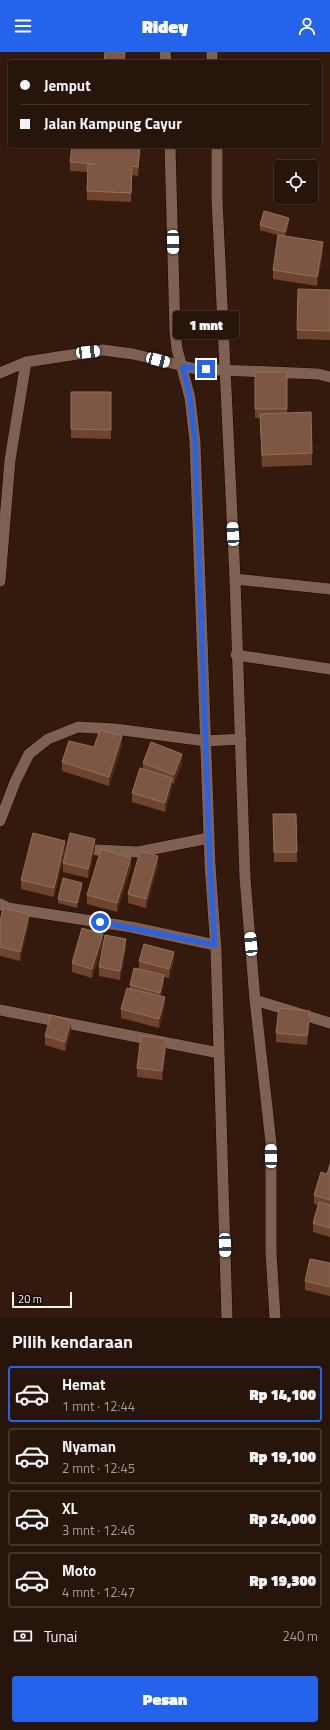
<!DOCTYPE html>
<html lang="id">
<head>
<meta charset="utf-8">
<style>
	:root { --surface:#27140a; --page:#332118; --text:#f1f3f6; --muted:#a49e9c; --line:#43332b; --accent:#2563eb }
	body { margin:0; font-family:"Titillium Web",sans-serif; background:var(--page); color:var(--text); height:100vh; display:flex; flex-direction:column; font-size:15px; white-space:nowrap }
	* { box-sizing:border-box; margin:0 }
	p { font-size:13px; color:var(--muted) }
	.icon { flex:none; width:22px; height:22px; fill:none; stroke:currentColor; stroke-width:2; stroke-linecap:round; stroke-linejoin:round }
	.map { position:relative; height:1266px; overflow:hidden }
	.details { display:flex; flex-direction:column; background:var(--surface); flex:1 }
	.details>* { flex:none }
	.hud { position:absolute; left:8px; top:8px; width:314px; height:88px; border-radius:4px; box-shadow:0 1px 3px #0004,0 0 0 1px var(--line); display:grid; align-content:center; height:88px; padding:0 12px; background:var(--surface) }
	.buttons { position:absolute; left:274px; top:108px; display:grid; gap:8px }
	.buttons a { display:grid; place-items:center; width:44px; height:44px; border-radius:4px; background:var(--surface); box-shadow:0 1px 3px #0004,0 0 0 1px var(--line); font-size:20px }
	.scale { position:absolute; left:12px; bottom:10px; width:60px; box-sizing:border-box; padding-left:4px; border:2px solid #fcf1ec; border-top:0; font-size:11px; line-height:14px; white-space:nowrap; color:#fcf1ec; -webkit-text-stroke:3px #130804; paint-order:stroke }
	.end { position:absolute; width:18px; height:18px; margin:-9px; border:5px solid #2563eb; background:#fff; box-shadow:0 0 0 2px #fff }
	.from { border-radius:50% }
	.bubble { position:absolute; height:28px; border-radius:4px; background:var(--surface); box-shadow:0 1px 3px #0004,0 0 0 1px var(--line); font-size:13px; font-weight:800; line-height:28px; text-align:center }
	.car { position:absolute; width:12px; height:24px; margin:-12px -6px; border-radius:5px; box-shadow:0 0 3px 1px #0007; background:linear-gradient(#fff 24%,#345 0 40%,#fff 0 76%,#345 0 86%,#fff 0) }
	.hud b { display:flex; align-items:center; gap:14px; height:38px; font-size:15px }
	.hud b+b { border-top:1px solid var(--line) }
	.hud i { width:10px; height:10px; background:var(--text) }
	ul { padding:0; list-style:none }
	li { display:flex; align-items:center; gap:12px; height:56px; margin:0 8px 6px; padding:0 4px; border:2px solid var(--line); border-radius:4px }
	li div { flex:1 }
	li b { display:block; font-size:15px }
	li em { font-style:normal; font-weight:800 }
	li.selected { border-color:var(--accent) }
	li>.icon { width:36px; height:36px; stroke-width:1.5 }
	h2 { padding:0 12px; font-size:18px; line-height:48px }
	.pay { display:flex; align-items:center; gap:10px; height:44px; padding:0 12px; font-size:15px }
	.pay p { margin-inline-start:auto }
	.action { display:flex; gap:8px; margin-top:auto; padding:8px 12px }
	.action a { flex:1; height:46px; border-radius:4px; background:var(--accent); color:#fff; font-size:16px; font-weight:800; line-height:46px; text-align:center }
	header { display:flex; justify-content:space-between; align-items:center; height:52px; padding:0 12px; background:var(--accent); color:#fff; font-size:18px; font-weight:800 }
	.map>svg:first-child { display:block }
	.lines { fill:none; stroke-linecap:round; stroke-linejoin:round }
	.minor-casing { stroke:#1a0400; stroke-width:12 }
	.minor { stroke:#806051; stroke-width:11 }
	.wall { fill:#6f442f }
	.shaded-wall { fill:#512b19 }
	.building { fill:#7e5744; stroke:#926f5e }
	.route { stroke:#2563eb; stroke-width:5 }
</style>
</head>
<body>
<header><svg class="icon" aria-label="menu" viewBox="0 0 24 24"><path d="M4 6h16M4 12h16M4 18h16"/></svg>Ridey<svg class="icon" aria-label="person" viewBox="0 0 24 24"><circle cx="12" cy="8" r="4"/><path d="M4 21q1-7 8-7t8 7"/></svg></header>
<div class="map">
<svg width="330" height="1266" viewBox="0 0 330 1266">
	<rect width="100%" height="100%" fill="#341a0d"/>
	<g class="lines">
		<g class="minor-casing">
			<path id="minor" d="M165,0L166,10
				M212,0V10
				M170,94L175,279L177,297L190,346L195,390L210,813L216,898L227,1266
				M217,94V147L235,527L245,826L255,948L271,1091V1200L275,1266
				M0,321L26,310L103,298L133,302L196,317L318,322L330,325
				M235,527L330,537
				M0,529L10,408L26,310
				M236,603L330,617
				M0,769L15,730L29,702L48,687L78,675L115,677L206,689L241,687
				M96,798L138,800L209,786
				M0,852L8,856L131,875L215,893
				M255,948L330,971
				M0,958L219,1001"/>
		</g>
		<use href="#minor" class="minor"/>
	</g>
	<path class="wall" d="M140,94L138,124L132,123L131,150L87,148V120L70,119V110Z
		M289,171L285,185L323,199L317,234L273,227V218L281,184L260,178V173Z
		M330,238V288L297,287V278Z
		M255,320H287V360L312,401V413L262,415L260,366H255Z
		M111,340V387L71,386V377Z
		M122,693L109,734L62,719V710L94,695Z
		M143,711H182L174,732L172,731V735L165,760L132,750V741L143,717Z
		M273,762H296L297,810H274Z
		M95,797L88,826L63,820V811Z
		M65,798L54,845L21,837V828Z
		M158,813L146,856L128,851V842Z
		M131,815L117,860L87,852V843Z
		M82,836L77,856L58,851V847Z
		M0,870L29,871L20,909L0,904Z
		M103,891L92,926L72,920V911Z
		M126,896L120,928L99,924V915Z
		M139,909H174L169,926L164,925V932L161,944L165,954L159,976L121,966V957L130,937V933L139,918Z
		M310,968L307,993L276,990V981Z
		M71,978L65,999L45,993V984Z
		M166,996L162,1028L137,1025V1016Z
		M330,1112V1185L313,1180V1171L319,1153L314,1152V1143L327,1122Z
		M330,1211V1244L305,1238V1229Z"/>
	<path class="shaded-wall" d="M140,94L138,124V115Z
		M289,166V171L285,185V180Z
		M323,190V199L317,234V225Z
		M122,684V693L109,734V725Z
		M182,702V711L174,732V723Z
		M172,726V735L165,760V751Z
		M95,787V797L88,826V817Z
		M65,789V798L54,845V836Z
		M158,804V813L146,856V847Z
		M131,806V815L117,860V851Z
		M82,831V836L77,856V851Z
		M29,862V871L20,909V900Z
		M103,882V891L92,926V917Z
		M126,887V896L120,928V919Z
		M174,900V909L169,926V917Z
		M164,923V932L160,950V941Z
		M165,945V954L159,976V967Z
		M310,959V968L307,993V984Z
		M71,969V978L65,999V990Z
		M166,987V996L162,1028V1019Z"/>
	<path class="building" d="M105,0H125L124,10H104Z
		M72,94H140L138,115L132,114L131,141L87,139L88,112H95L70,110Z
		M264,159L289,166L285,180L260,173Z
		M278,183L323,190L317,225L273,218Z
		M298,237L330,238V279L297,278Z
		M255,320H287V357H255Z
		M71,340H111V378L71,377Z
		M311,360L312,401L262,403L260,362Z
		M100,678L122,684L109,725L62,710L69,689L94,695Z
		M151,690L182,702L174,723L143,711Z
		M140,716L172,726L165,751L132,741Z
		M273,762H296L297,800H274Z
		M33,781L65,789L54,836L21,828Z
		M70,781L95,787L88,817L63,811Z
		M101,797L131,806L117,851L87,843Z
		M140,799L158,804L146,847L128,842Z
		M63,826L82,831L77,851L58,847Z
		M3,856L29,862L20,900L0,895V870Z
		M82,876L103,882L92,917L72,911Z
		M105,883L126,887L120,919L99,915Z
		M144,892L174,900L169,917L139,909Z
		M134,916L164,923L160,941L130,933Z
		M127,936L165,945L159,967L121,957Z
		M279,956L310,959L307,984L276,981Z
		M51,963L71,969L65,990L45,984Z
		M141,984L166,987L162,1019L137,1016Z
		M330,1112V1148L314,1143L321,1120L327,1122Z
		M319,1150L330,1153V1176L313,1171Z
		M310,1207L330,1211V1235L305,1229Z"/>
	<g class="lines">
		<path class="route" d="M100,870L215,893L210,813L195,390L190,346L183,315L206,317"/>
	</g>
</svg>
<div class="buttons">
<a><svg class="icon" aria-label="locate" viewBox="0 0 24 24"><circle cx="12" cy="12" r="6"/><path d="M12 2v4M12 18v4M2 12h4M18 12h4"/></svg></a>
</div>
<div class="scale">20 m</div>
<i class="end from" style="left:100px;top:870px"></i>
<i class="end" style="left:206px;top:317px"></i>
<div class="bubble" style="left:173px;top:259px;width:66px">1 mnt</div>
<i class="car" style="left:173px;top:190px;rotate:179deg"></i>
<i class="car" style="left:88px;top:300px;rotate:84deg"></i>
<i class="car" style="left:158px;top:308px;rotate:105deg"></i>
<i class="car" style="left:233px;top:482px;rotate:357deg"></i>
<i class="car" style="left:251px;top:892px;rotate:355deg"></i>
<i class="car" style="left:271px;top:1104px;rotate:359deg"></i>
<i class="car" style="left:225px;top:1193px;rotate:178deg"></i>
<div class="hud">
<b><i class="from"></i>Jemput</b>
<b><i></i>Jalan Kampung Cayur</b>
</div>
</div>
<section class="details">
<h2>Pilih kendaraan</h2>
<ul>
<li class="selected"><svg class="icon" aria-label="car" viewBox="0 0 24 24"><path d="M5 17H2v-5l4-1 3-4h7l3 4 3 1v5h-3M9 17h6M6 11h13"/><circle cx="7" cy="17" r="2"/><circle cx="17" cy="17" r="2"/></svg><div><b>Hemat</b><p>1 mnt · 12:44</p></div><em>Rp 14,100</em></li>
<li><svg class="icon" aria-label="car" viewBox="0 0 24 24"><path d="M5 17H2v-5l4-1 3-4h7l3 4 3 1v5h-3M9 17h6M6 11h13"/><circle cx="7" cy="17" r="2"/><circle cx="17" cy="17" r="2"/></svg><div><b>Nyaman</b><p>2 mnt · 12:45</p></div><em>Rp 19,100</em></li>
<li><svg class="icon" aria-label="car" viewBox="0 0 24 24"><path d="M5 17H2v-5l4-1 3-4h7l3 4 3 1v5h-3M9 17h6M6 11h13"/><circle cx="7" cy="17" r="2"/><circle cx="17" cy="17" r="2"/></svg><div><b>XL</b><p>3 mnt · 12:46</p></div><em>Rp 24,000</em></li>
<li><svg class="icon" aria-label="car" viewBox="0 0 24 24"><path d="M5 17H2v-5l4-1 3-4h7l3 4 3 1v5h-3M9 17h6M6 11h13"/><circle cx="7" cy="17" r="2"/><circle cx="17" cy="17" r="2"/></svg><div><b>Moto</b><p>4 mnt · 12:47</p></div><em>Rp 19,300</em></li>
</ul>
<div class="pay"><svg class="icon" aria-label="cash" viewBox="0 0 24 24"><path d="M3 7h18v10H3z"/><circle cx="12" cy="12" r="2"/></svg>Tunai<p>240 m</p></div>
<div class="action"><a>Pesan</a></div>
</section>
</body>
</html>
